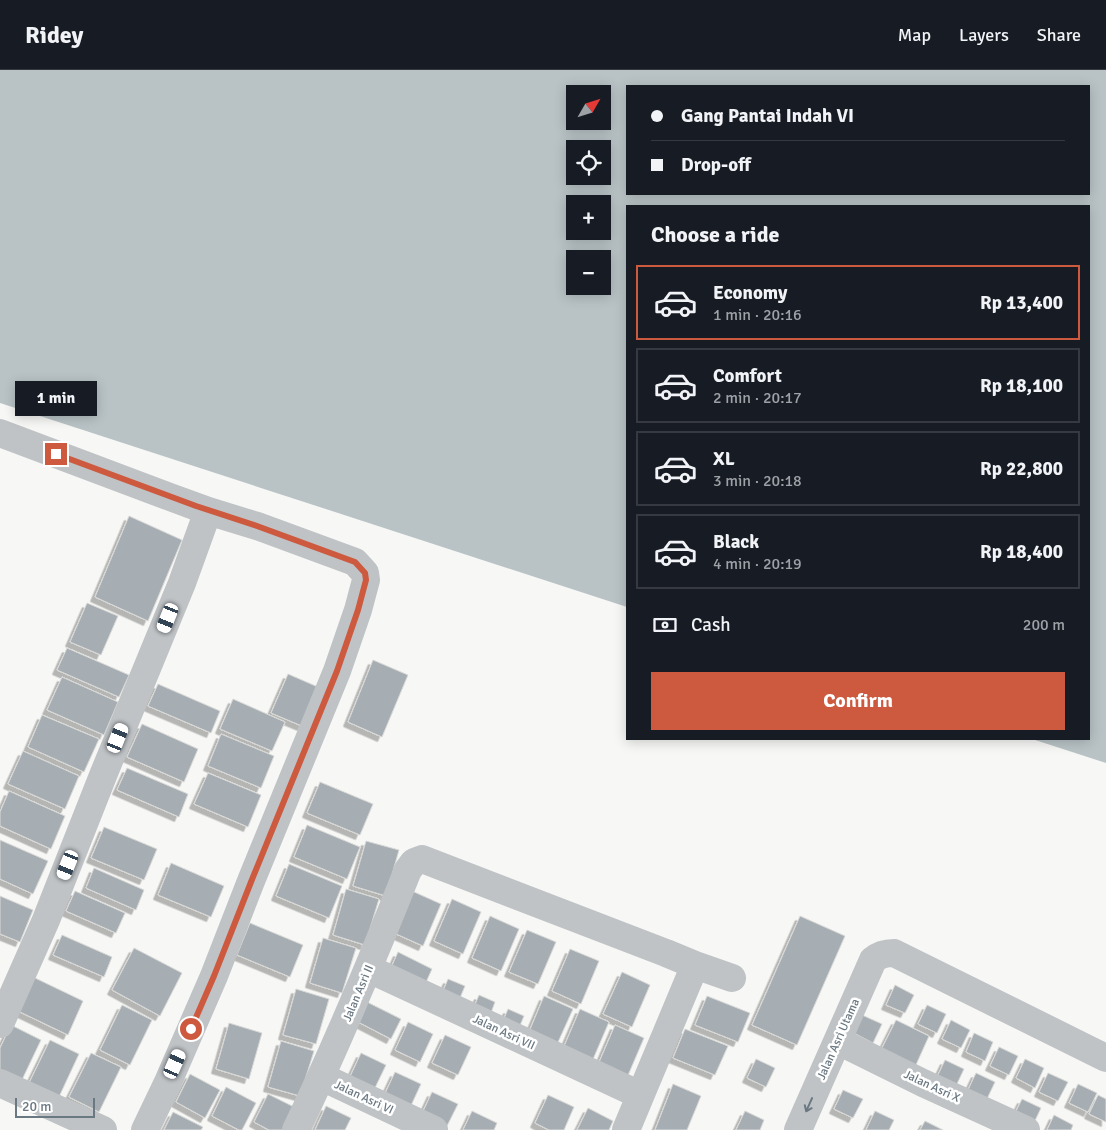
<!DOCTYPE html>
<html lang="en">
<head>
<meta charset="utf-8">
<style>
	:root { --surface:#171b24; --page:#20242c; --text:#f1f3f6; --muted:#9ea1a6; --line:#363941; --accent:#cd5a3f }
	body { margin:0; font-family:Signika,sans-serif; background:var(--page); color:var(--text); height:100vh; display:flex; flex-direction:column; font-size:19px; white-space:nowrap }
	* { box-sizing:border-box; margin:0 }
	p { font-size:16px; color:var(--muted) }
	.icon { flex:none; width:28px; height:28px; fill:none; stroke:currentColor; stroke-width:2; stroke-linecap:round; stroke-linejoin:round }
	.map { position:relative; flex:1; overflow:hidden }
	.side { position:absolute; left:626px; top:135px; width:464px; height:535px; display:flex; flex-direction:column; background:var(--surface); border-radius:0px; box-shadow:0 2px 12px #0003 }
	.side>* { flex:none }
	.hud { position:absolute; left:626px; top:15px; width:464px; height:110px; border-radius:0px; box-shadow:0 2px 12px #0003; display:grid; align-content:center; height:110px; padding:0 25px; background:var(--surface) }
	.needle { width:32px; rotate:51deg }
	.fabs { position:absolute; left:566px; top:15px; display:grid; gap:10px }
	.fabs a { display:grid; place-items:center; width:45px; height:45px; border-radius:0px; background:var(--surface); box-shadow:0 2px 12px #0003; font-size:25px }
	.scale { position:absolute; left:15px; bottom:12px; width:80px; box-sizing:border-box; padding-left:5px; border:2px solid #6a7882; border-top:0; font-size:14px; line-height:18px; white-space:nowrap; color:#6a7882; -webkit-text-stroke:4px #fff; paint-order:stroke }
	.end { position:absolute; width:22px; height:22px; margin:-11px; border:6px solid #cd5a3f; background:#fff; box-shadow:0 0 0 2px #fff }
	.from { border-radius:50% }
	.bubble { position:absolute; height:35px; border-radius:0px; background:var(--surface); box-shadow:0 2px 12px #0003; font-size:16px; font-weight:800; line-height:35px; text-align:center }
	.car { position:absolute; width:15px; height:30px; margin:-15px -8px; border-radius:6px; box-shadow:0 0 4px 1px #0007; background:linear-gradient(#fff 24%,#345 0 40%,#fff 0 76%,#345 0 86%,#fff 0) }
	.hud b { display:flex; align-items:center; gap:18px; height:48px; font-size:19px }
	.hud b+b { border-top:1px solid var(--line) }
	.hud i { width:12px; height:12px; background:var(--text) }
	ul { padding:0; list-style:none }
	li { display:flex; align-items:center; gap:15px; height:75px; margin:0 10px 8px; padding:0 15px; border:2px solid var(--line); border-radius:0px }
	li div { flex:1 }
	li b { display:block; font-size:19px }
	li em { font-style:normal; font-weight:800 }
	li.selected { border-color:var(--accent) }
	li>.icon { width:45px; height:45px; stroke-width:1.5 }
	h2 { padding:0 25px; font-size:22px; line-height:60px }
	.pay { display:flex; align-items:center; gap:12px; height:55px; padding:0 25px; font-size:19px }
	.pay p { margin-inline-start:auto }
	.cta { display:flex; gap:10px; margin-top:auto; padding:10px 25px }
	.cta a { flex:1; height:58px; border-radius:0px; background:var(--accent); color:#fff; font-size:20px; font-weight:800; line-height:58px; text-align:center }
	header { display:flex; align-items:center; gap:30px; box-sizing:border-box; height:70px; padding:0 25px; background:var(--surface); border-bottom:1px solid var(--line) }
	header strong { font-size:24px }
	nav { display:flex; gap:28px; margin-inline-start:auto; font-size:18px }
	.map>svg:first-child { display:block }
	.water { fill:#b9c3c6; fill-rule:evenodd }
	.building { fill:#a7aeb3; stroke:#d9d9d7; filter:url(#shadow) }
	.lines { fill:none; stroke-linecap:round; stroke-linejoin:round }
	.minor { stroke:#bfc3c6; stroke-width:28 }
	.oneway { stroke:#6a7882 }
	.route { stroke:#cd5a3f; stroke-width:6 }
	.labels { text-anchor:middle; stroke-width:5; stroke-linejoin:round; paint-order:stroke }
	.street-label { font-size:12px; fill:#6a7882; stroke:#fff }
</style>
</head>
<body>
<header>
<strong>Ridey</strong>
<nav><a>Map</a><a>Layers</a><a>Share</a></nav>
</header>
<div class="map">
<svg width="1106" height="1060" viewBox="0 0 1106 1060">
	<defs>
		<filter id="shadow"><feDropShadow dx="-4.5" dy="4.5" stdDeviation="0" flood-color="#0004"/></filter>
	</defs>
	<rect width="100%" height="100%" fill="#f7f7f5"/>
	<path class="water" d="M0,0H1106V693L1032,669H1089V136H628L627,537L0,333ZM628,16H1089V124H628ZM575,24H602V51H575ZM575,79H602V106H575ZM575,134H602V161H575ZM575,189H602V216H575Z"/>
	<path class="building" d="M129,446L182,470L148,551L95,527Z
		M87,533L118,546L101,585L70,572Z
		M67,578L129,605L119,627L57,600Z
		M373,590L408,605L382,667L348,652Z
		M288,604L318,617L302,656L271,643Z
		M62,607L118,632L104,665L47,640Z
		M158,614L220,641L211,663L148,636Z
		M233,629L285,652L272,681L220,659Z
		M42,645L99,669L84,702L28,677Z
		M142,654L198,679L184,712L127,687Z
		M221,664L274,686L261,718L208,696Z
		M23,681L79,706L65,739L8,714Z
		M127,698L188,724L179,747L117,720Z
		M208,703L261,725L248,757L194,734Z
		M320,712L373,734L360,765L307,743Z
		M9,721L65,746L51,779L0,756V742Z
		M307,755L360,777L347,809L294,787Z
		M104,757L157,779L144,810L91,788Z
		M0,770L48,791L33,824L0,809Z
		M366,771L399,780L386,826L353,816Z
		M171,793L224,816L211,847L158,825Z
		M289,794L342,816L329,848L276,826Z
		M94,798L144,820L136,840L86,818Z
		M346,819L379,829L365,875L333,865Z
		M75,821L125,843L116,863L66,841Z
		M412,821L441,834L423,876L394,863Z
		M0,826L33,840L20,872L0,864Z
		M452,829L481,842L463,884L434,871Z
		M490,846L519,859L501,901L472,888Z
		M800,846L845,866L797,975L752,955Z
		M250,853L303,875L290,907L237,885Z
		M527,860L556,872L538,914L509,902Z
		M62,865L112,887L104,907L53,885Z
		M323,868L356,878L342,923L310,913Z
		M134,878L182,903L160,946L112,920Z
		M570,879L599,891L581,934L552,921Z
		M398,882L432,899L423,919L389,902Z
		M622,902L650,915L632,957L603,944Z
		M33,907L83,931L68,965L18,941Z
		M448,909L465,916L457,935L440,928Z
		M895,915L914,925L905,943L886,935Z
		M296,919L329,929L316,974L283,965Z
		M479,925L495,932L488,951L471,944Z
		M544,926L573,939L554,981L526,969Z
		M707,926L750,943L738,972L695,955Z
		M367,932L401,949L391,969L358,952Z
		M122,935L152,950L130,995L100,980Z
		M927,935L946,944L937,963L918,954Z
		M508,939L524,946L516,965L500,958Z
		M580,939L609,952L591,994L562,981Z
		M862,945L882,954L873,973L854,963Z
		M896,950L929,966L915,997L881,980Z
		M951,950L970,960L961,978L942,969Z
		M408,952L433,964L420,992L395,980Z
		M229,953L262,963L249,1009L216,999Z
		M11,955L41,970L20,1014L0,1005V978Z
		M615,955L644,968L626,1010L597,997Z
		M685,959L728,976L715,1005L673,988Z
		M974,963L993,972L985,991L966,982Z
		M445,965L471,977L458,1005L432,993Z
		M50,970L79,984L58,1029L28,1015Z
		M281,971L314,981L300,1026L268,1017Z
		M999,977L1018,986L1009,1005L990,996Z
		M91,983L121,997L99,1042L69,1027Z
		M361,983L386,995L373,1022L348,1011Z
		M756,989L775,998L766,1017L747,1008Z
		M1025,989L1044,998L1035,1018L1016,1008Z
		M945,990L964,999L955,1018L936,1009Z
		M395,1002L421,1014L408,1042L382,1030Z
		M976,1003L995,1012L986,1031L967,1022Z
		M1048,1003L1068,1012L1058,1031L1039,1022Z
		M190,1004L220,1020L205,1048L176,1032Z
		M673,1014L701,1026L687,1060H655Z
		M1078,1014L1097,1023L1088,1042L1069,1033Z
		M226,1017L256,1033L242,1060H239L212,1046Z
		M843,1020L863,1029L853,1048L834,1039Z
		M432,1022L458,1034L445,1060L419,1050Z
		M268,1024L298,1039L287,1060H269L254,1052Z
		M548,1025L574,1037L564,1060H549L535,1053Z
		M1098,1025L1106,1029V1052L1089,1044Z
		M1022,1029L1041,1038L1032,1057L1013,1047Z
		M326,1036L351,1048L345,1060H315Z
		M588,1038L613,1051L609,1060H577Z
		M472,1041L497,1053L494,1060H463Z
		M745,1041L764,1050L760,1060H736Z
		M875,1041L894,1050L889,1060H866Z
		M173,1042L203,1057L201,1060H164Z
		M1054,1045L1073,1055L1071,1060H1047Z
		M925,1051L943,1060H920Z"/>
	<g class="lines">
		<path class="minor" d="M0,363L170,427L208,441L257,456L355,492L365,503L366,510L358,540L337,601L251,811L214,906L168,1012L145,1060
			M369,899L640,1025
			M0,954L46,850L104,703L182,513L208,441
			M838,971L923,1013L1026,1060
			M322,1007L434,1060
			M0,1013L103,1060
			M296,1060C337,975 373,888 408,800L414,792L422,789L666,883L695,895L732,908
			M626,1060L695,895
			M798,1060L873,890C880,884 886,883 894,883L1106,988"/>
	</g>
	<defs><path id="oneway-shaft" d="M-6 0H5M1.5-3L5.5 0L1.5 3" fill="none" stroke-width="1.6" stroke-linecap="round" stroke-linejoin="round" transform="scale(1.25)"/></defs>
	<use class="oneway" href="#oneway-shaft" transform="translate(809 1035) rotate(114)"/>
	<g class="lines">
		<path class="route" d="M56,384L196,436L257,456L355,492L365,503L366,510L358,540L337,601L251,812L214,906L191,959"/>
	</g>
	<g class="labels">
		<g class="street-label">
			<text transform="translate(358 923) rotate(-67)" y="4">Jalan Asri II</text>
			<text transform="translate(504 962) rotate(25)" y="4">Jalan Asri VII</text>
			<text transform="translate(838 969) rotate(-66)" y="4">Jalan Asri Utama</text>
			<text transform="translate(932 1016) rotate(25)" y="4">Jalan Asri X</text>
			<text transform="translate(364 1027) rotate(25)" y="4">Jalan Asri VI</text>
		</g>
	</g>
</svg>
<div class="fabs">
<a><svg class="needle" viewBox="-14 -14 28 28"><path d="M0-13l5 13h-10z" fill="#e53935"/><path d="M0 13l5-13h-10z" fill="#9ea1a6"/></svg></a>
<a><svg class="icon" aria-label="locate" viewBox="0 0 24 24"><circle cx="12" cy="12" r="6"/><path d="M12 2v4M12 18v4M2 12h4M18 12h4"/></svg></a>
<a>+</a>
<a>−</a>
</div>
<div class="scale">20 m</div>
<i class="end from" style="left:191px;top:959px"></i>
<i class="end" style="left:56px;top:384px"></i>
<div class="bubble" style="left:15px;top:311px;width:82px">1 min</div>
<i class="car" style="left:168px;top:548px;rotate:202deg"></i>
<i class="car" style="left:118px;top:668px;rotate:22deg"></i>
<i class="car" style="left:68px;top:795px;rotate:202deg"></i>
<i class="car" style="left:175px;top:994px;rotate:24deg"></i>
<div class="hud">
<b><i class="from"></i>Gang Pantai Indah VI</b>
<b><i></i>Drop-off</b>
</div>
<section class="side">
<h2>Choose a ride</h2>
<ul>
<li class="selected"><svg class="icon" aria-label="car" viewBox="0 0 24 24"><path d="M5 17H2v-5l4-1 3-4h7l3 4 3 1v5h-3M9 17h6M6 11h13"/><circle cx="7" cy="17" r="2"/><circle cx="17" cy="17" r="2"/></svg><div><b>Economy</b><p>1 min · 20:16</p></div><em>Rp 13,400</em></li>
<li><svg class="icon" aria-label="car" viewBox="0 0 24 24"><path d="M5 17H2v-5l4-1 3-4h7l3 4 3 1v5h-3M9 17h6M6 11h13"/><circle cx="7" cy="17" r="2"/><circle cx="17" cy="17" r="2"/></svg><div><b>Comfort</b><p>2 min · 20:17</p></div><em>Rp 18,100</em></li>
<li><svg class="icon" aria-label="car" viewBox="0 0 24 24"><path d="M5 17H2v-5l4-1 3-4h7l3 4 3 1v5h-3M9 17h6M6 11h13"/><circle cx="7" cy="17" r="2"/><circle cx="17" cy="17" r="2"/></svg><div><b>XL</b><p>3 min · 20:18</p></div><em>Rp 22,800</em></li>
<li><svg class="icon" aria-label="car" viewBox="0 0 24 24"><path d="M5 17H2v-5l4-1 3-4h7l3 4 3 1v5h-3M9 17h6M6 11h13"/><circle cx="7" cy="17" r="2"/><circle cx="17" cy="17" r="2"/></svg><div><b>Black</b><p>4 min · 20:19</p></div><em>Rp 18,400</em></li>
</ul>
<div class="pay"><svg class="icon" aria-label="cash" viewBox="0 0 24 24"><path d="M3 7h18v10H3z"/><circle cx="12" cy="12" r="2"/></svg>Cash<p>200 m</p></div>
<div class="cta"><a>Confirm</a></div>
</section>
</div>
</body>
</html>
